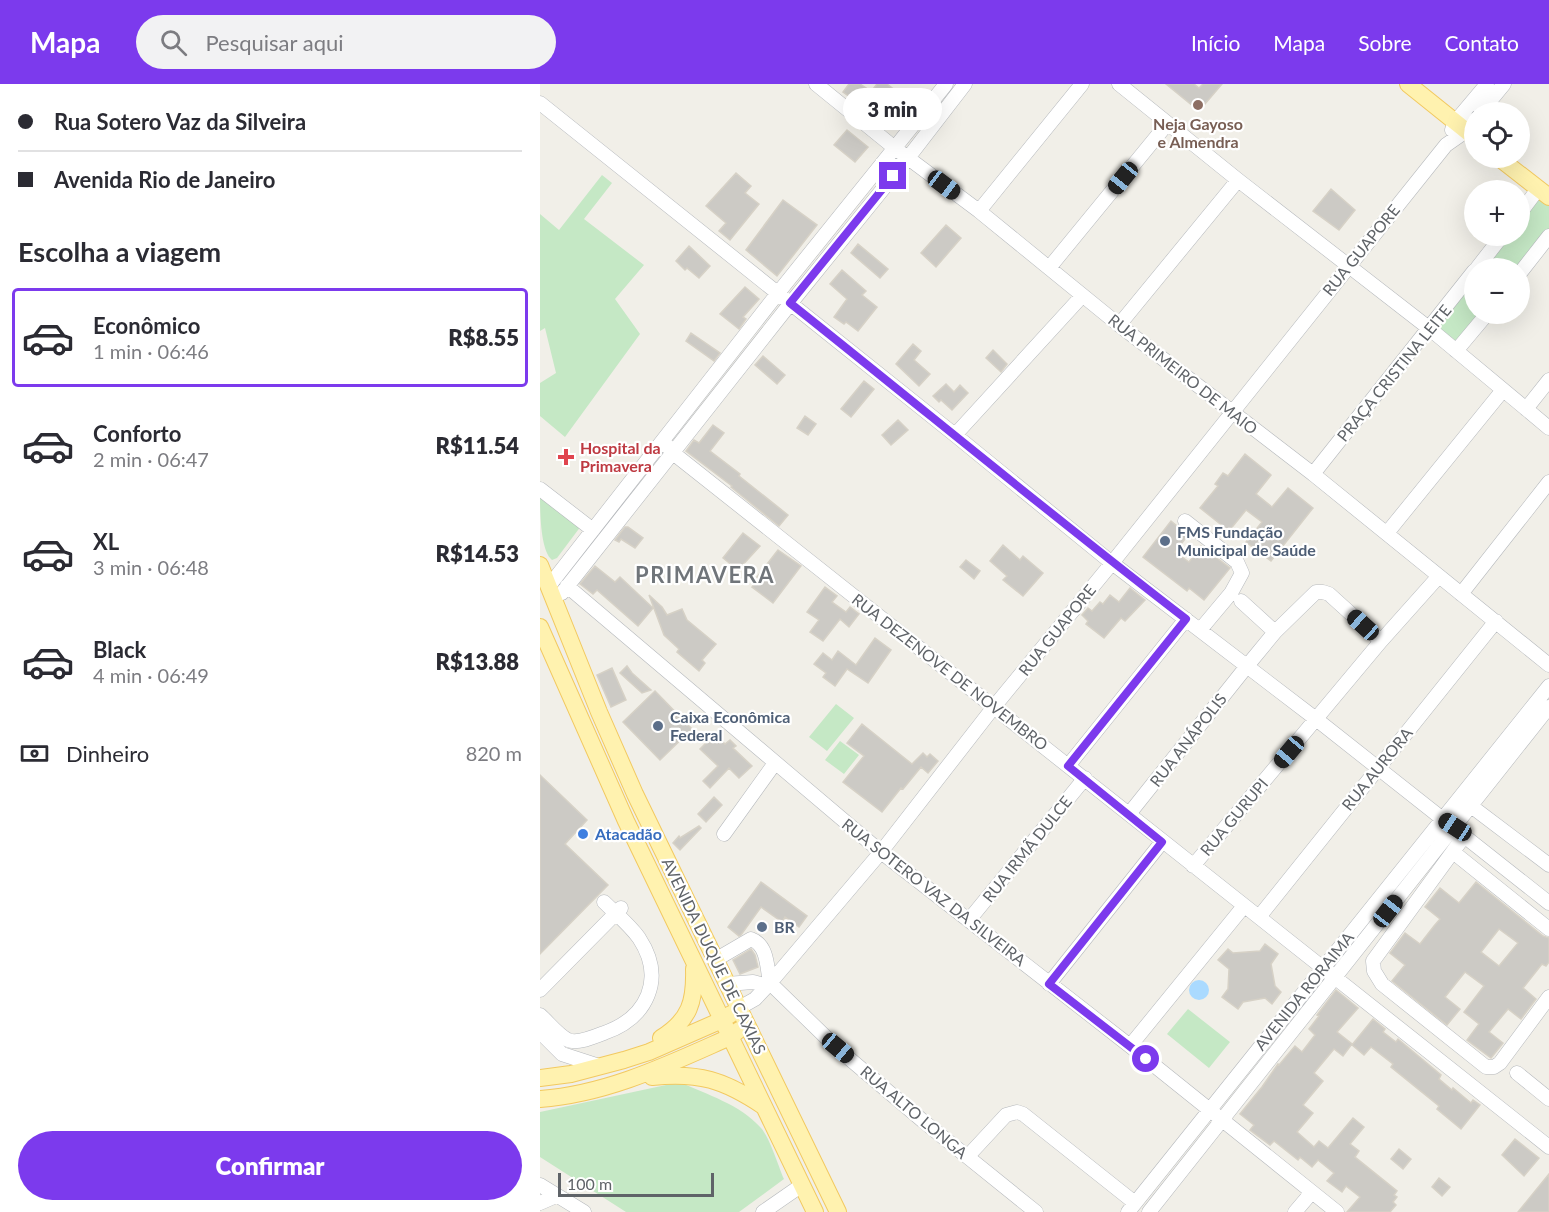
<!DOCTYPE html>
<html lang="pt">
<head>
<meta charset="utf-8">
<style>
	:root { --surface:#fff; --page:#f2f2f3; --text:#2b2b33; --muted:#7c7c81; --line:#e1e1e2; --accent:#7c3aed }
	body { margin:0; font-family:Lato,sans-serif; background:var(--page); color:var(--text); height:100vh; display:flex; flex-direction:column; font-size:22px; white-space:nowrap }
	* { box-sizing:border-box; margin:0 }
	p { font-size:20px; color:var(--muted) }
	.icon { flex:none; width:33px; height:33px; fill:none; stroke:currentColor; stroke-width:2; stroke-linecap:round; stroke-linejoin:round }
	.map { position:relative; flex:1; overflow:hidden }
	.details { display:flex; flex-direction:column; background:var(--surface); width:540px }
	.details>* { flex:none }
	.guide { display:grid; align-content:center; height:132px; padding:0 18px; background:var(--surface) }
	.fabs { position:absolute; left:924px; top:18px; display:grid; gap:12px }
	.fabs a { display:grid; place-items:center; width:66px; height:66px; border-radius:50%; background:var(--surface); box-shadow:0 6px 24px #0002; font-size:30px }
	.scale { position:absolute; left:18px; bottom:15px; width:156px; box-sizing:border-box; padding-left:6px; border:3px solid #5f6368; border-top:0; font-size:16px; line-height:21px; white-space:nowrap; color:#5f6368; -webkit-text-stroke:4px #fff; paint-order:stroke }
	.end { position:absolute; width:27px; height:27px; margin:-14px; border:8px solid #7c3aed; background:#fff; box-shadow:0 0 0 3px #fff }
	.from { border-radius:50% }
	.bubble { position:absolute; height:42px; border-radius:21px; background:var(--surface); box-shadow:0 6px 24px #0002; font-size:20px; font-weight:800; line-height:42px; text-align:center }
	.car { position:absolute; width:18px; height:36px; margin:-18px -9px; border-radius:8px; box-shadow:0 0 4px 2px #0007; background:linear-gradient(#222 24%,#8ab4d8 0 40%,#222 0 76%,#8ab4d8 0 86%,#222 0) }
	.guide b { display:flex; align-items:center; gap:21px; height:57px; font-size:22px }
	.guide b+b { border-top:2px solid var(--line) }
	.guide i { width:15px; height:15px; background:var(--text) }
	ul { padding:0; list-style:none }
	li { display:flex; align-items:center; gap:18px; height:99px; margin:0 12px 9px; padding:0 6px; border:3px solid transparent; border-radius:6px }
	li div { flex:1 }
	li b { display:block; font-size:22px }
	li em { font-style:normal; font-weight:800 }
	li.active { border-color:var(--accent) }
	li>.icon { width:54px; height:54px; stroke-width:1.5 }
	h2 { padding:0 18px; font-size:27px; line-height:72px }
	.pay { display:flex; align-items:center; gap:15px; height:66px; padding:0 18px; font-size:22px }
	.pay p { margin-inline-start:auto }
	.button { display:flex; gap:12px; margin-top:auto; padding:12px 18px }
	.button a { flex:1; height:69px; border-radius:36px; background:var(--accent); color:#fff; font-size:24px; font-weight:800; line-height:69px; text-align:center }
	header { display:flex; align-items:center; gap:36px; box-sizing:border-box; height:84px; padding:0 30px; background:var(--accent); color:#fff }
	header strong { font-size:28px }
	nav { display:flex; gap:33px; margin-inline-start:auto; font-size:21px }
	.search { width:420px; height:54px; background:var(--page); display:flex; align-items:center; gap:15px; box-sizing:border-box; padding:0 21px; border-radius:33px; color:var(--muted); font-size:22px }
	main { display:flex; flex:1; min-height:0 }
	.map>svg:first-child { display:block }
	.green { fill:#c5e8c5 }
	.water { fill:#aadaff }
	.building { fill:#cccac5; stroke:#d6d1c6; stroke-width:1.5; fill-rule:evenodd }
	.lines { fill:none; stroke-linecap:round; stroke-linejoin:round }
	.minor-casing { stroke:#b5b8bc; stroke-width:15 }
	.major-casing { stroke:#f2c960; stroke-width:18 }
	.minor { stroke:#fff; stroke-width:14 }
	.major { stroke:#fff2af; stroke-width:16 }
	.route { stroke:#7c3aed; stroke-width:8 }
	.education-dot { fill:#8d6e63; stroke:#fff; stroke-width:2 }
	.health-dot { fill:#e0444e; stroke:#fff; stroke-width:2 }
	.service-dot { fill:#5c6f8a; stroke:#fff; stroke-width:2 }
	.shop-dot { fill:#3f7fe0; stroke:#fff; stroke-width:2 }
	.labels { text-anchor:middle; stroke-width:4.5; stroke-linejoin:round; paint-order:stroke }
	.education-label { font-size:16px; font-weight:bold; fill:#785e54; stroke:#fff }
	.street-label { font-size:16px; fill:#5f6368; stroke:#fff }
	.health-label { font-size:16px; font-weight:bold; fill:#be3a42; stroke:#fff; text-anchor:start }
	.service-label { font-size:16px; font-weight:bold; fill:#4e5e75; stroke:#fff; text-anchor:start }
	.shop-label { font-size:16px; font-weight:bold; fill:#366cbe; stroke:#fff; text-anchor:start }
	.district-label { font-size:22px; font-weight:bold; letter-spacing:1.5px; fill:#70757a; stroke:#fff }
</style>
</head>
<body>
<header>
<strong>Mapa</strong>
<div class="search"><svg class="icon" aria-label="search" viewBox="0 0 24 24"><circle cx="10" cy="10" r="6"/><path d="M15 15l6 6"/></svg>Pesquisar aqui</div>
<nav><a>Início</a><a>Mapa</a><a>Sobre</a><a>Contato</a></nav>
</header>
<main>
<section class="details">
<div class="guide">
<b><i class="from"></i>Rua Sotero Vaz da Silveira</b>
<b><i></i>Avenida Rio de Janeiro</b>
</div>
<h2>Escolha a viagem</h2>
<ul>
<li class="active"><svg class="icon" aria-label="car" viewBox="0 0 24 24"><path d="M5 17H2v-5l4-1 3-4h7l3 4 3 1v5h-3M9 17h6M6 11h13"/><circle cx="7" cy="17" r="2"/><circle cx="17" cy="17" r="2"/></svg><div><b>Econômico</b><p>1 min · 06:46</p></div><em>R$8.55</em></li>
<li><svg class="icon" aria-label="car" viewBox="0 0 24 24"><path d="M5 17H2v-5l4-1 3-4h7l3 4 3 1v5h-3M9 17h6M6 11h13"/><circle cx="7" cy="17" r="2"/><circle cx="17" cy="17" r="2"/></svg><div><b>Conforto</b><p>2 min · 06:47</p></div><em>R$11.54</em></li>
<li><svg class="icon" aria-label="car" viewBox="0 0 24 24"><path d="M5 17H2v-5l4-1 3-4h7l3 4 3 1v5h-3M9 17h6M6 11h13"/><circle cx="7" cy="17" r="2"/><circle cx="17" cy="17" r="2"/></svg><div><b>XL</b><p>3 min · 06:48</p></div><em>R$14.53</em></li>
<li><svg class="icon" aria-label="car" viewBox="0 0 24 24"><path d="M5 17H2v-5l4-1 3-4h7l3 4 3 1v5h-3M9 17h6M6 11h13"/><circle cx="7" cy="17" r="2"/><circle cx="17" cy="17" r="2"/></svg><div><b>Black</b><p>4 min · 06:49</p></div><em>R$13.88</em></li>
</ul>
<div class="pay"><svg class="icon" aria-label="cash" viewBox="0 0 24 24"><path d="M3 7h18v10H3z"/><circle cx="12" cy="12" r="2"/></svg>Dinheiro<p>820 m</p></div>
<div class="button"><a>Confirmar</a></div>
</section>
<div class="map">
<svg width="1009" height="1128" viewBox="0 0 1009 1128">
	<rect width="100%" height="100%" fill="#f1efe8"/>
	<path class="green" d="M62,91L72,99L44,135L104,181L75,215L100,250L25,353L0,332V299L16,289L5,244L0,247V130L19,146Z
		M998,105L1009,113V152L980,184H937L962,152H980V129Z
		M934,187V230H947L916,267L890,245Z
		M0,408L41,442L17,474L12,476C0,466 0,426 0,408Z
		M296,620L314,634L287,667L269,653Z
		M300,657L319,671L304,690L285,676Z
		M648,925L690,958L669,984L627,950Z
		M140,998C167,1011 200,1020 221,1044C230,1054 238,1081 244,1095L199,1128H86L0,1073V1028Z"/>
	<path class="water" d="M649 906a10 10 0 1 1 20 0a10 10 0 1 1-20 0Z"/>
	<path class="building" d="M309,0H320L326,4L316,17L303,8Z
		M337,0H347L370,18L359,33L329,10Z
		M626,0H654L659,4L663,0H682L659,27Z
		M307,46L328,63L315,78L294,61Z
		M196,89L211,102L205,109L219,120L190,156L179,147L186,139L166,122Z
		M791,105L815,126L799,146L773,127Z
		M243,116L277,141L237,192L206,166Z
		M406,141L421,154L396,183L381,169Z
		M318,160L348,185L340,194L311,169Z
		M149,162L170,182L159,194L147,184L145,186L136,177Z
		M302,186L326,207L322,211L337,223L318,247L306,238L304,240L294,233L307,215L290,200Z
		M205,203L219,215L203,233L206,235L199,245L180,230Z
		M151,249L180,269L174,277L146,257Z
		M373,260L381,267L374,276L390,290L379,302L356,280Z
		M453,266L467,280L461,288L446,274Z
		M223,272L245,291L237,300L215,281Z
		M324,297L334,305L311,333L301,325Z
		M406,300L414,308L420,301L428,309L412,326L401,316L399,318L393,312Z
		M265,332L276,340L268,351L257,344Z
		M358,336L368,346L351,361L342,351Z
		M173,341L184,349L170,367L200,390L199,392L248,431L239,442L191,403L192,402L146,367L154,356L159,359Z
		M705,370L731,391L716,410L732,423L748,404L773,424L731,477L706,458L722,438L706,426L689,447L660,424L678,402L675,400L683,389L688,392Z
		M631,437L648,451L635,468L649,478L661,462L690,484L664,516L649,504L647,507L603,473Z
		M85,443H88L103,454L95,464L81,455L79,458L75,456Z
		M203,449L220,462L198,486L183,474Z
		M463,461L480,476L483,472L503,489L483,512L463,496L467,492L450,477Z
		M238,466L261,482L233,519L212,503L219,494L217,493Z
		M426,476L440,487L434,495L420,483Z
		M55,482L75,498L80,493L113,524L98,542L57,506L53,510L40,500Z
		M285,503L297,512L292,518L306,528L310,523L319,530L309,543L300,535L283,557L270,548L279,536L267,528Z
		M590,504L605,516L585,537L581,534L564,554L546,540L548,537L542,531L548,524L552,527L560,518L563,520L570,511L579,518Z
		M109,511L122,523L127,531L142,525L147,536L176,560L162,576L165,579L159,587L137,568L139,565L124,551Z
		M335,554L351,566L328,599L307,585L295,602L283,593L286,589L274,580L283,569L292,576L298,567L316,581Z
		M87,582L92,589L111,606L102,609L80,589Z
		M72,584L86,616L71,623L57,591Z
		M115,607L152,645L120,676L83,638Z
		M322,640L372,680L383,669L387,673L390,670L398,677L388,689L381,683L363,705L361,704L342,728L303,698L324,672L307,659Z
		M175,650L185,660L190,656L196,662L193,664L212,682L199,694L189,684L170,704L163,697L178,682L160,665Z
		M0,691L47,736L25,760L68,801L0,870Z
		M174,713L182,721L166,738L158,730Z
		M159,742L161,744L140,766L133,759L139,752L140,754Z
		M221,798L267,832L259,843L245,833L242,838L221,823L201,851L199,852L188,843Z
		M936,798L1003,852L1009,854V878L1006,882L1002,880L983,904L996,915L981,935L968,925L949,948L963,959L951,974L927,956L939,940L924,928L944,902L925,888L905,913L920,925L907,941L852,897L865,881L850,869L865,849L880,860L894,842L900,835L885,823L900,804L919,819ZM959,845L978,859L959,882L941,868Z
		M725,860L738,870L731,880L735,902L741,908L732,920L725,914L703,918L698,925L682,913L688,905L689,885L678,876L688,865L693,869L720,867Z
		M211,865L215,871L218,883L200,890L193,876Z
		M796,906L818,924L797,948L812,960L803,972L794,965L774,989L783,997L763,1021L773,1029L757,1048L774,1063L779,1057L788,1064L813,1034L824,1043L810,1060L819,1067L815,1073L857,1107L854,1111L857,1113L853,1118L856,1121L850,1128H807L820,1113L806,1102L802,1108L787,1097L794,1089L778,1076L772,1083L760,1073L758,1076L734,1057L730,1061L710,1046L714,1041L700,1030L722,1003L738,980L739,981L755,962L762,968L775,951L769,945L779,932L777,931Z
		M833,935L845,945L843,948L856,958L858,955L901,991L899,995L912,1006L913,1004L931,1019L933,1016L940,1021L921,1045L897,1025L899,1022L851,983L853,980L831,963L824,971L812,961Z
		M975,1055L999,1074L984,1092L962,1071Z
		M859,1065L871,1075L863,1085L851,1075Z
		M1009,1090V1128H978Z
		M899,1094L910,1103L902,1112L892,1103Z"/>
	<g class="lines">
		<g class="minor-casing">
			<path id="minor" d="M276,0L356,65L439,127L579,241L773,390L1009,581
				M579,0L698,96L890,245L1009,344
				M0,19L415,351L572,479L776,635L1009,819
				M941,28L964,0
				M912,46L915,38L947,0
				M439,127L542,0
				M980,129L998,105
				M509,184L627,40
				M937,184L962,152
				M980,189L1009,152
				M579,241L698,96
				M916,267L947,230
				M986,325L1009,296
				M415,351L542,212
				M123,357L133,369L1009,1063
				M773,390L934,187
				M0,405L53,446
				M645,437L697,478L702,489L691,509L660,546
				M847,449L963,306
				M9,502L238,209L406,0
				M27,502L341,768L590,962L797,1128
				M22,509L250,220L368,74L425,0
				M921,510L1009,398
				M701,517L735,548
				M528,682L646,535
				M931,722L1009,781
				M589,730L707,582L735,548L776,508H783L789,510L841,557
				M184,750L235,679
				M925,751L833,877L834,887L842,900L946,983H954L960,979L1009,913
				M913,768L1009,845
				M653,782L841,557L899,492
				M719,833L956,537
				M429,836L545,694
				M175,876L211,855C228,861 227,884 230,899
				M230,899L298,965L383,1037L496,1128
				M187,900L213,898L227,902
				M509,900L622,758
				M0,906L81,824
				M199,924L215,915L230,899L341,768L453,624L572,479L906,61L926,47L934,36
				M0,931C8,938 18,951 28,956C37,960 54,953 64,949C107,934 126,895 99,854C90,841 75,829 64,818
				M0,948L22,970L59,982
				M590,962L704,822
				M977,989L1009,1015
				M428,1072L466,1031L477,1028L483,1030L595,1119
				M0,1101L44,1128
				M0,1119L16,1112
				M223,1128L262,1101
				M588,1128L1009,602
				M609,1128L1009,623
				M755,1128L772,1108"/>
		</g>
		<g class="major-casing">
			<path id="major" d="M868,0L934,53
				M959,74L1009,113
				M0,481L59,628L95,710L298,1128
				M0,543L86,737L275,1128
				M121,954C150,936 155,917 154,885
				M112,993C159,988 184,996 223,1022
				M0,994L31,990L84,976L109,968L182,936L191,930
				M0,1015C68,1010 129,980 190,953L199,946"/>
		</g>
		<use href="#minor" class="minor"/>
		<use href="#major" class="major"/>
	</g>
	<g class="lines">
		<path class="route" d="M353,92L250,219C382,324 512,432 646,535L528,682L622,758L509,900L606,975"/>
	</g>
	<circle class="education-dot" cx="658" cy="21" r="6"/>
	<path class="health-dot" d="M23 364h6v6h6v6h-6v6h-6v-6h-6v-6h6z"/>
	<g class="service-dot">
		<circle cx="625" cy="457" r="6"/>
		<circle cx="118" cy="642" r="6"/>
		<circle cx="222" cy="843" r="6"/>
	</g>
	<circle class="shop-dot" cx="43" cy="750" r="6"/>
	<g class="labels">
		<g class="education-label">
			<text x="658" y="46">Neja Gayoso<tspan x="658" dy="18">e Almendra</tspan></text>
		</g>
		<g class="street-label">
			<text transform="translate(821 166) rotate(-51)" y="6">RUA GUAPORE</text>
			<text transform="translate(854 289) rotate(-51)" y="6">PRAÇA CRISTINA LEITE</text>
			<text transform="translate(643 290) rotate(38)" y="6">RUA PRIMEIRO DE MAIO</text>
			<text transform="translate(517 546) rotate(-51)" y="6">RUA GUAPORE</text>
			<text transform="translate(410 588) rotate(38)" y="6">RUA DEZENOVE DE NOVEMBRO</text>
			<text transform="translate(648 656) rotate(-52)" y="6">RUA ANÁPOLIS</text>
			<text transform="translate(837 685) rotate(-51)" y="6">RUA AURORA</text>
			<text transform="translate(694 733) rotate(-50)" y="6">RUA GURUPI</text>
			<text transform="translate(487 765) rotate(-51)" y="6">RUA IRMÃ DULCE</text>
			<text transform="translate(394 808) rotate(38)" y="6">RUA SOTERO VAZ DA SILVEIRA</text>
			<text transform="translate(174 872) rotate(64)" y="6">AVENIDA DUQUE DE CAXIAS</text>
			<text transform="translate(764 907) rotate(-51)" y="6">AVENIDA RORAIMA</text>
			<text transform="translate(374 1028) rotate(40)" y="6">RUA ALTO LONGA</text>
		</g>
		<g class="health-label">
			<text x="40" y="370">Hospital da<tspan x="40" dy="18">Primavera</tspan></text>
		</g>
		<g class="service-label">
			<text x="637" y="454">FMS Fundação<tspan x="637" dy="18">Municipal de Saúde</tspan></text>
			<text x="130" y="639">Caixa Econômica<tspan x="130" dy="18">Federal</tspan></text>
			<text x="234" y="849">BR</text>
		</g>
		<g class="shop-label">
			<text x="55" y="756">Atacadão</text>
		</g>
		<g class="district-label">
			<text x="165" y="499">PRIMAVERA</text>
		</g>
	</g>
</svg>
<div class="fabs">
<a><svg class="icon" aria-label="locate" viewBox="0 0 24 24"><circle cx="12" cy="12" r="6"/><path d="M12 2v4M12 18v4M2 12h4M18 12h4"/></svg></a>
<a>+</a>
<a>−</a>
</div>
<div class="scale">100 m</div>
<i class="end from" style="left:606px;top:975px"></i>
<i class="end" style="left:353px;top:92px"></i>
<div class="bubble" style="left:303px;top:4px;width:99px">3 min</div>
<i class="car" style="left:583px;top:94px;rotate:219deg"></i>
<i class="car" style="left:404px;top:101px;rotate:127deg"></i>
<i class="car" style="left:823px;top:541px;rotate:312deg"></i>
<i class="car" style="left:749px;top:668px;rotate:220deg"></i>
<i class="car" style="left:915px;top:743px;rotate:303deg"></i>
<i class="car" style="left:848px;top:827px;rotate:38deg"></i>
<i class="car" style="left:298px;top:964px;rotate:130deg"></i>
</div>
</main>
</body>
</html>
